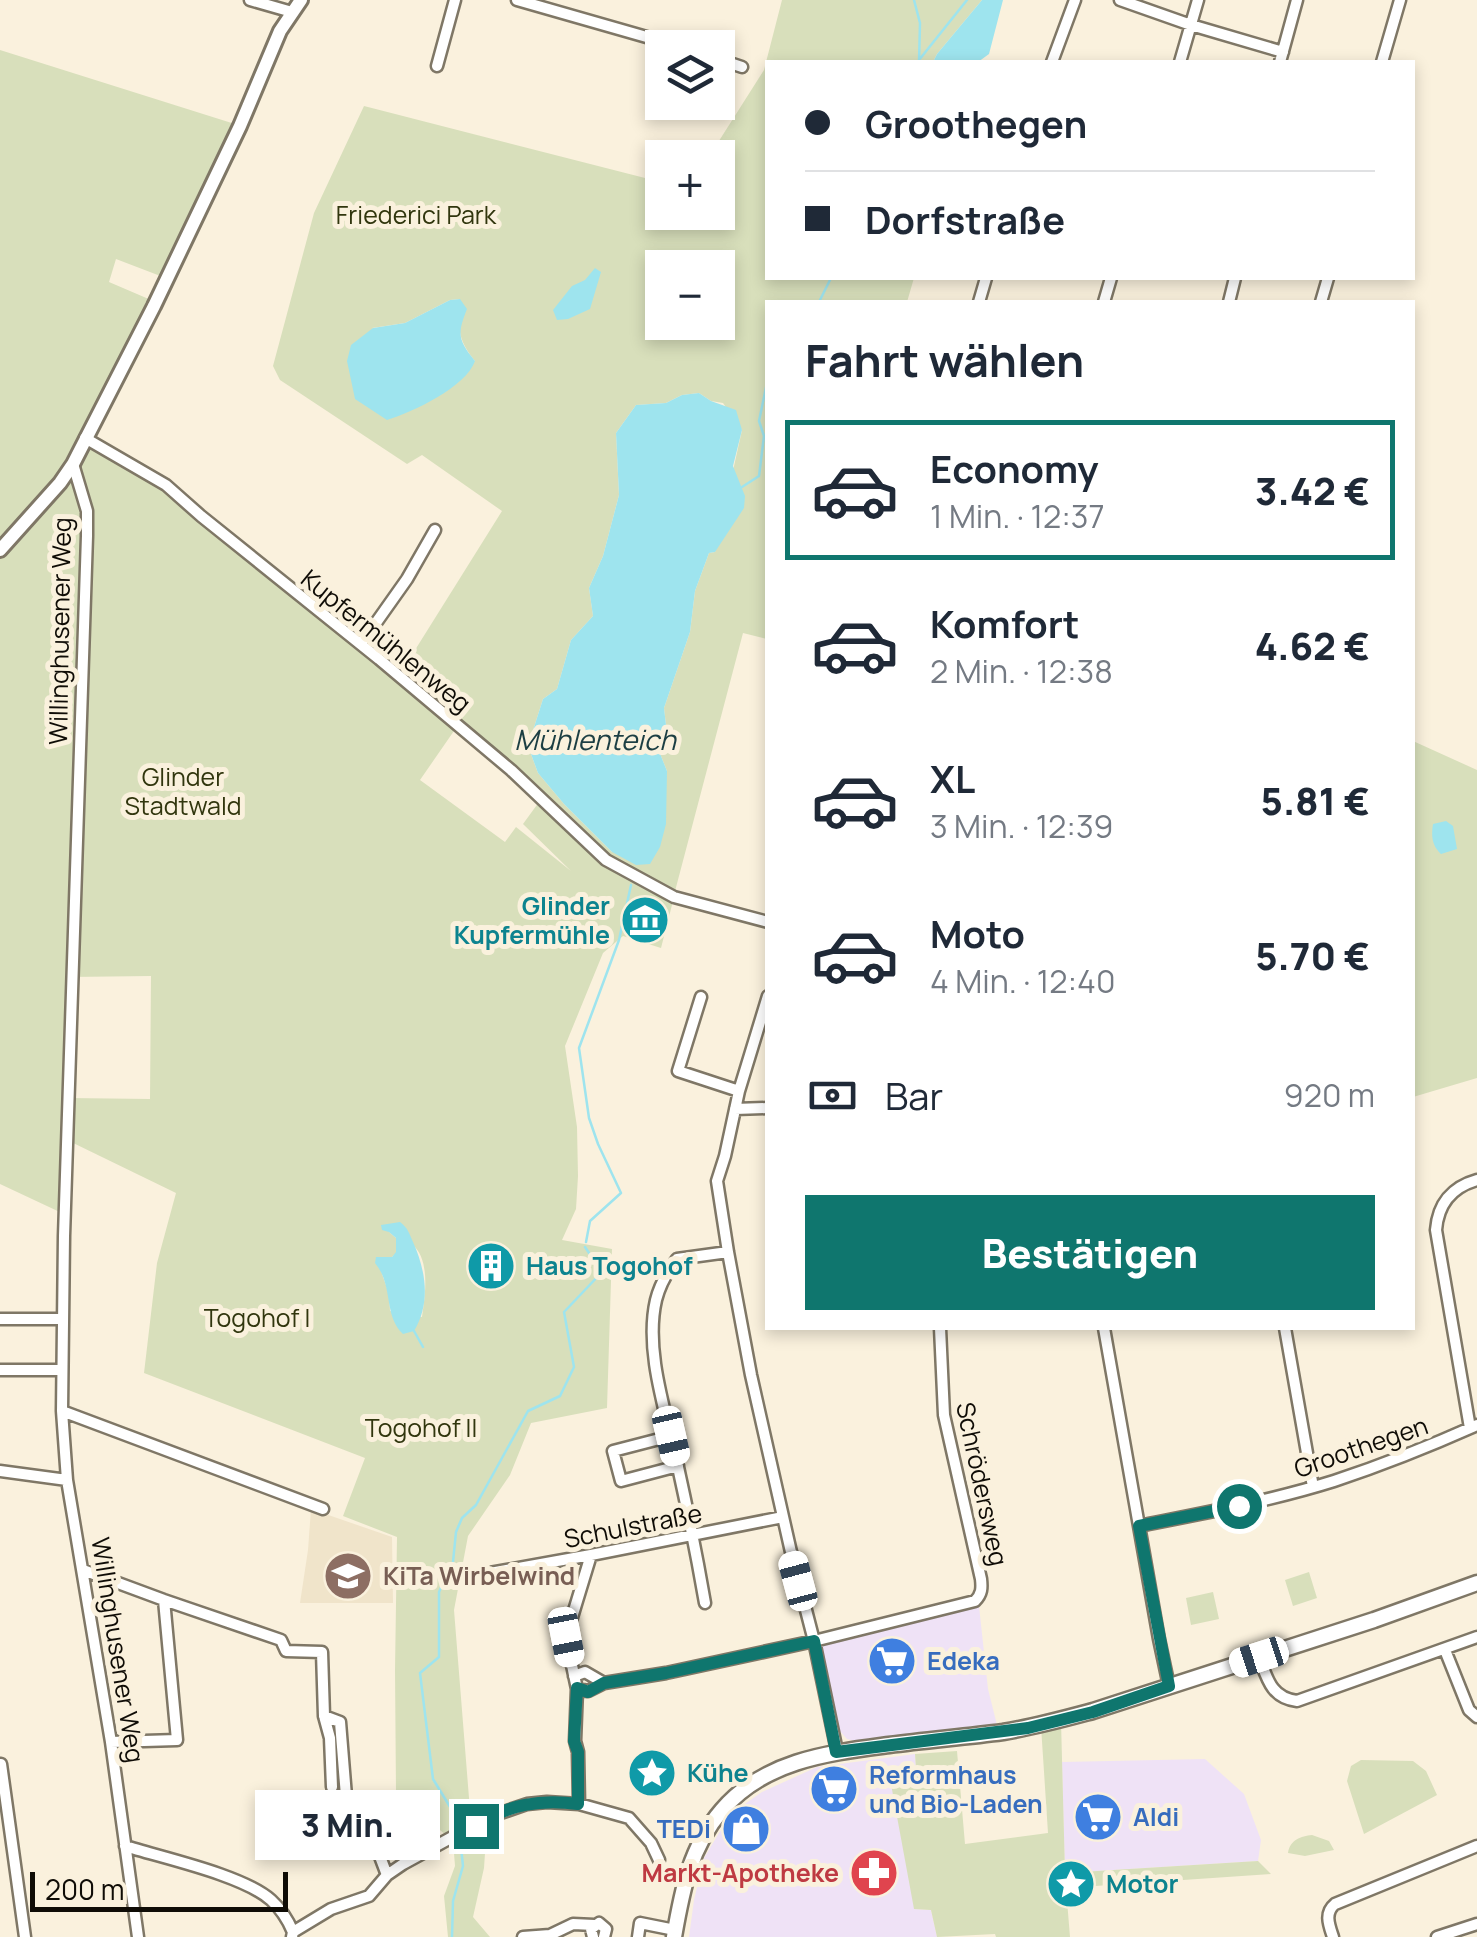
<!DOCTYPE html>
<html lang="de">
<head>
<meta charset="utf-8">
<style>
	:root { --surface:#fff; --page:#f6f6f7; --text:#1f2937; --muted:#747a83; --line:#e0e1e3; --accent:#0f766e }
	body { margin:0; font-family:Manrope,sans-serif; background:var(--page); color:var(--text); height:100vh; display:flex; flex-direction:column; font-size:38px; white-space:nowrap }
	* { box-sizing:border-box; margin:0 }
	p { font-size:32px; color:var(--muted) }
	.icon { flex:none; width:55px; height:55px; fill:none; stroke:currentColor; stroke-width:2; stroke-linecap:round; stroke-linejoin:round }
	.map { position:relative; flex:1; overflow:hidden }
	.drawer { position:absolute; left:765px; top:300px; width:650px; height:1030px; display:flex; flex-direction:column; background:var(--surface); border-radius:0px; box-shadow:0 5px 15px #0003 }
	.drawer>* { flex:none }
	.guide { position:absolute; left:765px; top:60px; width:650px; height:220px; border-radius:0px; box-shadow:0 5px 15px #0003; display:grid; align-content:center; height:220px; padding:0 40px; background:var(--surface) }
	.controls { position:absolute; left:645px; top:30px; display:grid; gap:20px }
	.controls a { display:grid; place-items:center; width:90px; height:90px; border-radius:0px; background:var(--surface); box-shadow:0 5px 15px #0003; font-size:50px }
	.scale { position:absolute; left:30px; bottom:25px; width:258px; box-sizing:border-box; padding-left:10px; border:5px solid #0f0c06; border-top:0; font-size:28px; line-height:35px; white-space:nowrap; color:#0f0c06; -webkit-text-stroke:8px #faf1dd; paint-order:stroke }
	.end { position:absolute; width:45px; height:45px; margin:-22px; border:12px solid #0f766e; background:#fff; box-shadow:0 0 0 5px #fff }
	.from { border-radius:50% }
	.bubble { position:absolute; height:70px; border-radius:0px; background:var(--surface); box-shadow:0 5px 15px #0003; font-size:32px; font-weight:800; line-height:70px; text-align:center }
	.car { position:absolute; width:30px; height:60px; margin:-30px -15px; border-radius:12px; box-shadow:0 0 8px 2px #0007; background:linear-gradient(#fff 24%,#345 0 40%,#fff 0 76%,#345 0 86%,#fff 0) }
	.guide b { display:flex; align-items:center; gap:35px; height:95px; font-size:38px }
	.guide b+b { border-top:2px solid var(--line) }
	.guide i { width:25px; height:25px; background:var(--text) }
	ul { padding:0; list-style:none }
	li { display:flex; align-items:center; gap:30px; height:140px; margin:0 20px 15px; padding:0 20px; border:5px solid transparent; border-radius:0px }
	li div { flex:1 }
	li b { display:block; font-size:38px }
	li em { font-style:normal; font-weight:800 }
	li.active { border-color:var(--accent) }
	li>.icon { width:90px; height:90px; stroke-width:1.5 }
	h2 { padding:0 40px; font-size:45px; line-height:120px }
	.pay { display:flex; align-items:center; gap:25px; height:110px; padding:0 40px; font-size:38px }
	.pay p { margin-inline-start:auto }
	.cta { display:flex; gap:20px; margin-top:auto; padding:20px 40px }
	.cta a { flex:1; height:115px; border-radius:0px; background:var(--accent); color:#fff; font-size:40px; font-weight:800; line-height:115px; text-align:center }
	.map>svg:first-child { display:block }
	.commercial { fill:#efe2f6 }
	.built { fill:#f0e4ca }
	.green { fill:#d8dfbb; fill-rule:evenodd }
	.water { fill:#9ee4ee }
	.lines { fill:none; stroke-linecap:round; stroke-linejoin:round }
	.stream { stroke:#9ee4ee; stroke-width:2.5 }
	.minor-casing { stroke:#7f7766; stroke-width:15 }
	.tertiary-casing { stroke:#7f7766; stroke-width:18 }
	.secondary-casing { stroke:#7f7766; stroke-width:19 }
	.minor { stroke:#fff; stroke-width:10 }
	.tertiary { stroke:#fff; stroke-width:12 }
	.secondary { stroke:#fff; stroke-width:14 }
	.route { stroke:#0f766e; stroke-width:12 }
	.labels { text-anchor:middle; stroke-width:10; stroke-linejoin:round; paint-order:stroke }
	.park-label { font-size:25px; fill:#31360e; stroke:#faf1dd }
	.street-label { font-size:25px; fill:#0f0c06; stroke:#faf1dd }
	.culture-label { font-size:25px; font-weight:bold; fill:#0d838f; stroke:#faf1dd; text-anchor:start }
	.education-label { font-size:25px; font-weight:bold; fill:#785e54; stroke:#faf1dd; text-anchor:start }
	.shop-label { font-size:25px; font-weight:bold; fill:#366cbe; stroke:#faf1dd; text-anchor:start }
	.health-label { font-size:25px; font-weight:bold; fill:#be3a42; stroke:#faf1dd; text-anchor:end }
	.water-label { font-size:28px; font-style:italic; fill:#1c3e43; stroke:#faf1dd }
</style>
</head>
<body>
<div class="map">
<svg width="1477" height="1937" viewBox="0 0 1477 1937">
	<rect width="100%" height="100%" fill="#faf1dd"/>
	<path class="commercial" d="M979,1606L988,1689L997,1725L856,1741L847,1739L839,1730L820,1644Z
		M915,1754L917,1782L892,1785L915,1909L931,1910L937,1937H689L694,1900L704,1858L719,1833L739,1808L762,1792L817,1767Z
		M1205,1759L1244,1794L1261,1840L1258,1861L1065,1873L1062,1762Z"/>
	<path class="built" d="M311,1509L392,1537L393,1603H300L308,1550Z"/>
	<path class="green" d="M782,0H982L937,54L933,62H768V278H914L907,302H818L783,300V302H768L767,639L743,633L674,895L607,858L400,674L502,511L422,455L407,464L280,380L273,366L314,213L364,106L645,178L662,170V212H718V158L688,157L717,144L764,70ZM662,268H718V322H662ZM460,299C459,328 456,337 475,361L372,328L405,323L450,300ZM699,393L711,401L723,403L742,430L715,552L709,553L695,591L690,632L664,708L666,725L657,746L667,771L612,852L564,804L538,773L528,746L543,699L557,689L571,640L593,616L589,588L603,556L619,495L616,433L636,405L666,403L682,395Z
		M0,50L238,125L163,277L116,259L109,282L151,300L81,440L164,491L456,728L420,780L505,842L516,827L571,871L523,824L539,802L606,860L674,897L661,948L623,936L603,953L565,1046L577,1127L578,1176L576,1209L562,1240L612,1249L607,1408L531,1423L510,1475L468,1536L454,1610L471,1823L447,1836L396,1793L395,1670L397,1537L343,1516L365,1458L144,1373L157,1263L176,1193L67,1140L64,1214L0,1184ZM151,976L150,1099L69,1098V977ZM389,1232C396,1236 406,1239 412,1244C431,1260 425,1296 422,1317L390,1311L389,1294L380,1268L386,1258L392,1257L396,1253V1238Z
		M1413,741L1477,770V1078L1413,1097Z
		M1309,1572L1317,1598L1293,1606L1285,1580Z
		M1213,1592L1219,1619L1191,1625L1186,1598Z
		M1061,1721L1065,1873L1258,1861L1271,1874L1066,1888L1070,1937H996L995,1934L937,1937L931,1910L914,1909L891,1784L917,1782L915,1754L957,1751L965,1844L1048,1833L1041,1726Z
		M1361,1760L1413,1761L1426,1771L1437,1795L1364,1834L1347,1781L1351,1766Z
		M476,1827L486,1838L484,1868L473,1917L490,1937H448L444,1896L455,1866L453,1840Z
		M1312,1835L1329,1841L1334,1850L1305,1856L1288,1853C1290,1840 1301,1836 1312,1835Z"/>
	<path class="water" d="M982,0H1003L989,54L978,62H933L937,54Z
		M595,268L601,272L590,309L568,319L557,320L553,310L572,286L585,280Z
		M460,299L467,309C457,334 458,340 475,361C466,387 413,412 387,420L355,399L347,361L351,345L373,328L405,323L450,300Z
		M699,393L711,401L736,410L742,430L733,466L745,496L744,508L715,552L709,553L695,591L690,632L664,708L666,725L657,746L667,771L666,824L660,847L650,864L636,865L612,852L564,804L538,773L528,746L543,699L557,689L571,640L593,616L589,588L603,556L619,495L616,433L636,405L666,403L682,395Z
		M1446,821L1453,826L1457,849L1441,854C1432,846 1431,836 1433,824Z
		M400,1222C408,1228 409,1233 413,1242C426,1271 431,1303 414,1331L403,1334C383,1315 394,1286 375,1263L376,1257H392L396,1252V1238L389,1232L382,1230L381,1225Z"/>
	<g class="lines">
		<path class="stream" d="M914,0L920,23L919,62
			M919,60L967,0
			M819,302L831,278
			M742,487L759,476L764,436L759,421L768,378
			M586,1242L590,1221L621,1193L598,1144L589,1118L579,1048L619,940L631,885
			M414,1331L423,1347
			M458,1830L455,1815L433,1779L420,1673L439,1657V1592L453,1562L456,1532L462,1518L476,1505L528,1411L560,1396L574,1367L564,1312L602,1272L585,1247
			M452,1937L453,1901L463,1866L460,1838"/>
		<g class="minor-casing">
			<path id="minor" d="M250,0L292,12
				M517,0L685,48
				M1120,0L1191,25L1283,52
				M718,59L742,67
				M1052,62L1075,0
				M1180,62L1198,0
				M1280,62L1297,0
				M1382,62L1400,0
				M437,66L455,0
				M979,302L986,278
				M1104,302L1111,278
				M1229,302L1235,278
				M1321,302L1328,278
				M85,438L166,485L201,516L379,659L511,770L606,860L674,897L768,922
				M73,464L87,511V536L64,1236L62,1411L67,1480L111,1742L138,1937
				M361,644L407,579L435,530
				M768,996L739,1091L725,1156L717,1181L728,1252L751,1375L791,1552L814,1641L837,1751
				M701,997L678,1071L739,1091
				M735,1109L768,1108
				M0,1319H62
				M1104,1328L1159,1639L1169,1686
				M1285,1328L1313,1487
				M0,1370H61
				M62,1411L323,1509
				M1470,1428L1436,1230C1438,1204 1452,1187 1477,1180
				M671,1436L613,1451L621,1481L678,1466
				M0,1471L67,1480
				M1139,1526C1204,1513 1270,1501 1334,1481C1382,1465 1430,1446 1477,1425
				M83,1570L164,1600L281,1640L286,1651L322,1652L324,1716L340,1722L346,1796L373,1838L387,1875
				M490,1573L591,1555L783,1517
				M705,1603C697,1557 688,1512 678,1467C667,1415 644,1352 656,1300C660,1284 667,1272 677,1259L728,1252
				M1445,1650L1469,1710L1477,1717
				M1259,1657C1267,1678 1271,1698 1297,1701L1477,1637
				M574,1676L585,1672L604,1683L666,1673L814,1641L975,1601C982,1594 982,1588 981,1579L944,1415L940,1328
				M577,1689L588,1691L604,1683
				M324,1716L330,1738L332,1787
				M111,1742L177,1740L164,1600
				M1,1764L25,1937
				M579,1804L578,1752L575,1741L577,1689L566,1637L591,1555
				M125,1846C163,1858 243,1875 271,1900C281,1909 288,1920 293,1932
				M292,1937L293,1932L331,1909L369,1896L387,1875L403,1864L489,1817L527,1804L547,1802L579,1804L629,1818L651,1843L659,1860
				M523,1937L550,1935L573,1924L594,1925
				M593,1937L591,1929L599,1923L606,1929L604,1937
				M638,1937L640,1923L675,1930
				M1333,1937C1329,1925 1324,1913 1335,1904L1477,1846
				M1437,1937L1477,1924"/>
		</g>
		<g class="tertiary-casing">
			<path id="tertiary" d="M0,550L60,483L73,464L154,306L240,126L280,31L301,0"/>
		</g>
		<g class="secondary-casing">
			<path id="secondary" d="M674,1937C682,1891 690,1847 722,1810C765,1760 829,1753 889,1745C927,1740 965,1737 1003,1732C1034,1727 1063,1719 1093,1711L1374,1620L1477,1583"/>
		</g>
		<use href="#minor" class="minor"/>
		<use href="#tertiary" class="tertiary"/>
		<use href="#secondary" class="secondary"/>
	</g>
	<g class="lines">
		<path class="route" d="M476,1826C508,1804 541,1799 578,1804V1752L574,1741L577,1688L588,1692L604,1683L666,1673L814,1641L836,1752L1028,1728L1093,1712L1169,1686L1139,1526L1239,1506"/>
	</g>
	<defs>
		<g id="museum-disc" transform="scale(2.5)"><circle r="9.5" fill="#0f9aa8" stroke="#faf1dd"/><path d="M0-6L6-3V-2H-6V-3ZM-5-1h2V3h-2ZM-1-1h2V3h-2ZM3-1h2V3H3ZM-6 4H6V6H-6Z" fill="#fff"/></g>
		<g id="building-disc" transform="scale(2.5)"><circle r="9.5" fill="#0f9aa8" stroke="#faf1dd"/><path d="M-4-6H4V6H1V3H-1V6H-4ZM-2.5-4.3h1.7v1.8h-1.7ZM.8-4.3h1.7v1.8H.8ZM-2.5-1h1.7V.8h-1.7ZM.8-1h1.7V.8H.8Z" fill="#fff"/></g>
		<g id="school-disc" transform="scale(2.5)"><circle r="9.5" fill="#8d6e63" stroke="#faf1dd"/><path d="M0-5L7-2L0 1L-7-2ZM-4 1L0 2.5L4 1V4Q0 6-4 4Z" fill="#fff"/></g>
		<g id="supermarket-disc" transform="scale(2.5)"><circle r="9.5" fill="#3f7fe0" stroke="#faf1dd"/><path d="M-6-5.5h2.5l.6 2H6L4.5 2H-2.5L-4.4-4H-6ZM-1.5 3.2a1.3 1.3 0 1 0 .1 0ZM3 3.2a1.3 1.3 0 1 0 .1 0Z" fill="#fff"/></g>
		<g id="sight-disc" transform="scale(2.5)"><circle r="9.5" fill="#0f9aa8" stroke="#faf1dd"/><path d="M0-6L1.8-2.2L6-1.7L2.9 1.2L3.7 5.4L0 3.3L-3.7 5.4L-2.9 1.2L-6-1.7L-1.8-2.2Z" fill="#fff"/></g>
		<g id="shop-disc" transform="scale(2.5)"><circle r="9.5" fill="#3f7fe0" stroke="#faf1dd"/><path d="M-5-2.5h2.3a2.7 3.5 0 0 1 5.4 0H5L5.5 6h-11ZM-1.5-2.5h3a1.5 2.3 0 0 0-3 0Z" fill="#fff"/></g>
		<g id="pharmacy-disc" transform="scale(2.5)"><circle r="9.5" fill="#e0444e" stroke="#faf1dd"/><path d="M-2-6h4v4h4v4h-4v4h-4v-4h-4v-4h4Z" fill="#fff"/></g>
	</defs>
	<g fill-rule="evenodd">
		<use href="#museum-disc" x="645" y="920"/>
		<use href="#building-disc" x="491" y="1266"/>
		<use href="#school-disc" x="348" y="1576"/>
		<use href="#supermarket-disc" x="892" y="1661"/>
		<use href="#sight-disc" x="652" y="1773"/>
		<use href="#supermarket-disc" x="834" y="1789"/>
		<use href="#supermarket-disc" x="1098" y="1817"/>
		<use href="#shop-disc" x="746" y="1829"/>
		<use href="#pharmacy-disc" x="874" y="1873"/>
		<use href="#sight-disc" x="1071" y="1884"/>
	</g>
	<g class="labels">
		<g class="park-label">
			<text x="416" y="224">Friederici Park</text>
			<text x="183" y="786">Glinder<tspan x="183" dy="29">Stadtwald</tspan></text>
			<text x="257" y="1327">Togohof I</text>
			<text x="421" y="1437">Togohof II</text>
		</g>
		<g class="street-label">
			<text transform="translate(60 631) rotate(-89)" y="9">Willinghusener Weg</text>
			<text transform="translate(386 641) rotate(39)" y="9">Kupfermühlenweg</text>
			<text transform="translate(1361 1447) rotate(-19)" y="9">Groothegen</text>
			<text transform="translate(982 1484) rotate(78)" y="9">Schrödersweg</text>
			<text transform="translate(633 1526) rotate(-11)" y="9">Schulstraße</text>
			<text transform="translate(118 1650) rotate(81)" y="9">Willinghusener Weg</text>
		</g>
		<g class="culture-label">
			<text x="610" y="915" text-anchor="end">Glinder<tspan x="610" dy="29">Kupfermühle</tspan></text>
			<text x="526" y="1275">Haus Togohof</text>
			<text x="687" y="1782">Kühe</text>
			<text x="1106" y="1893">Motor</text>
		</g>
		<g class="education-label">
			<text x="383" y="1585">KiTa Wirbelwind</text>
		</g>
		<g class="shop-label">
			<text x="927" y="1670">Edeka</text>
			<text x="869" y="1784">Reformhaus<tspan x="869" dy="29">und Bio-Laden</tspan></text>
			<text x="1133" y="1826">Aldi</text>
			<text x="711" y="1838" text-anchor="end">TEDi</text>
		</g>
		<g class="health-label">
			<text x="839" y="1882">Markt-Apotheke</text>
		</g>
		<g class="water-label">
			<text x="595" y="750">Mühlenteich</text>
		</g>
	</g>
</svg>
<div class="controls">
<a><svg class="icon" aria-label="layers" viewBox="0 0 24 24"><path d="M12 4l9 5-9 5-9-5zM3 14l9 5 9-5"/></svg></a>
<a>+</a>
<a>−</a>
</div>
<div class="scale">200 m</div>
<i class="end from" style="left:1239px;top:1506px"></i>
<i class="end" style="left:476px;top:1826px"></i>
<div class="bubble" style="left:255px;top:1790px;width:185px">3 Min.</div>
<i class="car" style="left:671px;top:1436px;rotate:167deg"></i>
<i class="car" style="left:798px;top:1581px;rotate:345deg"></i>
<i class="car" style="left:566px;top:1637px;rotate:169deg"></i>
<i class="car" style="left:1259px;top:1657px;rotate:252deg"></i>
<div class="guide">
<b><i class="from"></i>Groothegen</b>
<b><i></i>Dorfstraße</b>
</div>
<section class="drawer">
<h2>Fahrt wählen</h2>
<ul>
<li class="active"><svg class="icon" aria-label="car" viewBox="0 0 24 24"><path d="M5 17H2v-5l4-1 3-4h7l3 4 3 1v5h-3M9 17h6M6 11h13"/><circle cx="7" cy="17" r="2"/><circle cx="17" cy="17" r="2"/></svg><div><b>Economy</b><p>1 Min. · 12:37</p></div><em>3.42 €</em></li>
<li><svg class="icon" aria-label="car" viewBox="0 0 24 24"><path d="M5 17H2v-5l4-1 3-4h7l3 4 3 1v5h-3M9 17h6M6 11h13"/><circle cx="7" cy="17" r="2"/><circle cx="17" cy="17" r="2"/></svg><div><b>Komfort</b><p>2 Min. · 12:38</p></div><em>4.62 €</em></li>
<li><svg class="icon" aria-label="car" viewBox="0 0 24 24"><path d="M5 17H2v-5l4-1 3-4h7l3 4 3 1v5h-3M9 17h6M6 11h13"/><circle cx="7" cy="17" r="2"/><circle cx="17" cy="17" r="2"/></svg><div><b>XL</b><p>3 Min. · 12:39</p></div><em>5.81 €</em></li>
<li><svg class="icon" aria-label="car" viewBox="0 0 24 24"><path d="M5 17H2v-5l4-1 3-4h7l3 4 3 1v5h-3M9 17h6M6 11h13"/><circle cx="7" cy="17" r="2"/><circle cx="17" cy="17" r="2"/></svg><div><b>Moto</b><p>4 Min. · 12:40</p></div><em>5.70 €</em></li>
</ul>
<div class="pay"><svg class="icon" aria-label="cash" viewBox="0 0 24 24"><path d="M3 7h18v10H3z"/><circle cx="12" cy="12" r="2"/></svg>Bar<p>920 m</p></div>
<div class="cta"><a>Bestätigen</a></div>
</section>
</div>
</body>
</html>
